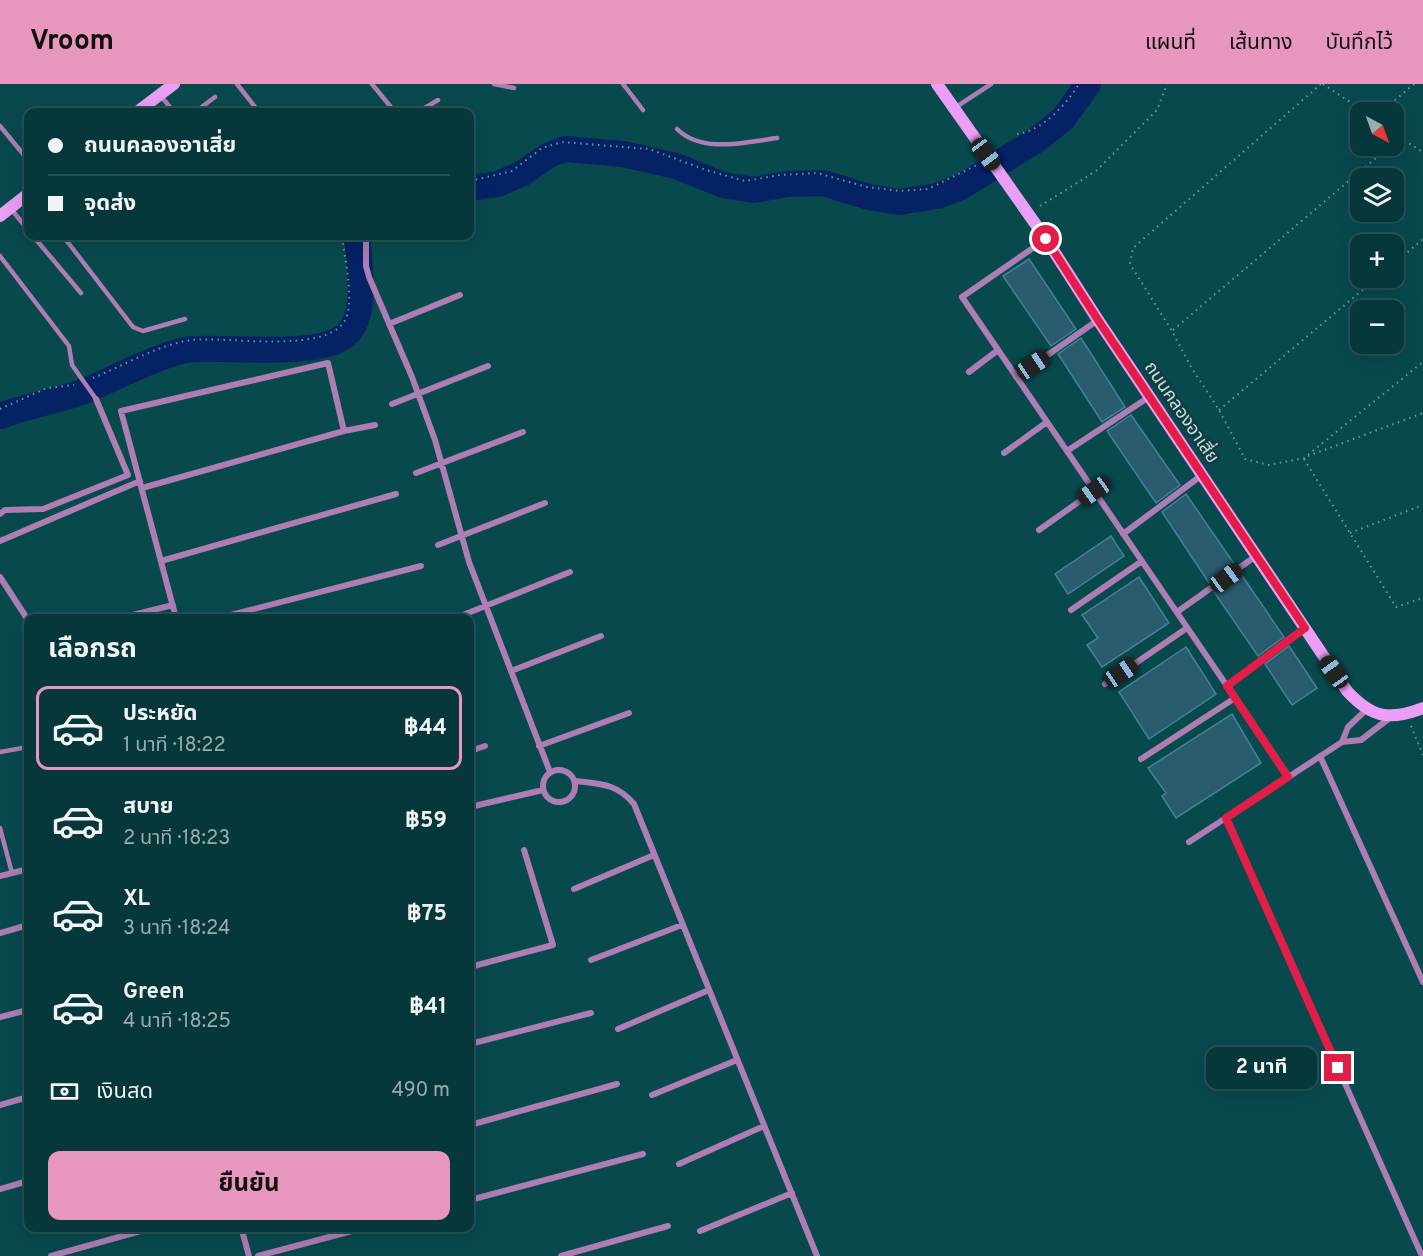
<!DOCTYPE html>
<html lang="th">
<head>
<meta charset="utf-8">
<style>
	:root { --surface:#06373a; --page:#0f3f42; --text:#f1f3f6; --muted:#98acaf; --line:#275154; --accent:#e797bd }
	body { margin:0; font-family:Overpass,"Noto Sans Thai",sans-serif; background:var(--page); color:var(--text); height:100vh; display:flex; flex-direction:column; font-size:22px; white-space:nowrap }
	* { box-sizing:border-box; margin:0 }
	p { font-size:20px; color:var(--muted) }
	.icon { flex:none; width:33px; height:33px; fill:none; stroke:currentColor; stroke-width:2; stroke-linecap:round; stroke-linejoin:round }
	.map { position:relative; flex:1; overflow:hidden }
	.panel { position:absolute; left:24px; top:530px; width:450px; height:618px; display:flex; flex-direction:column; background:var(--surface); border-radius:12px; box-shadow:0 6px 24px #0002,0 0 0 2px var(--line) }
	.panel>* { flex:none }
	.banner { position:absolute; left:24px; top:24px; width:450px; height:132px; border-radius:12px; box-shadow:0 6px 24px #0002,0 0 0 2px var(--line); display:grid; align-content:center; height:132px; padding:0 24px; background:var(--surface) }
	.needle { width:39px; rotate:139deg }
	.controls { position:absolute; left:1350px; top:18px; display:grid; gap:12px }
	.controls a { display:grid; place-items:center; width:54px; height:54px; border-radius:12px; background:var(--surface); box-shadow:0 6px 24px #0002,0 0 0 2px var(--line); font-size:30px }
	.end { position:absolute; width:27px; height:27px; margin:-14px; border:8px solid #e11d48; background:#fff; box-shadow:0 0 0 3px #fff }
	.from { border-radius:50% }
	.bubble { position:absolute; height:42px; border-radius:12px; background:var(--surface); box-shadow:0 6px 24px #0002,0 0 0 2px var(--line); font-size:20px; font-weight:700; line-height:42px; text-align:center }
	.car { position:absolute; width:18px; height:36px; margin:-18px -9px; border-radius:8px; box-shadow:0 0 4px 2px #0007; background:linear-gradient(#222 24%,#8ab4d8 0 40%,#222 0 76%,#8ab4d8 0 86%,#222 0) }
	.banner b { display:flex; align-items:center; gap:21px; height:57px; font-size:22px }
	.banner b+b { border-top:2px solid var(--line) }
	.banner i { width:15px; height:15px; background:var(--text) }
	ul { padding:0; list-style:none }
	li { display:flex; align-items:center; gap:18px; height:84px; margin:0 12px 9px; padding:0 12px; border:3px solid transparent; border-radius:12px }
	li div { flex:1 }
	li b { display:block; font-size:22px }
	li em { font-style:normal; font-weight:700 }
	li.current { border-color:var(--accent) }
	li>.icon { width:54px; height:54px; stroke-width:1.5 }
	h2 { padding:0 24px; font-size:27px; line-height:72px }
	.pay { display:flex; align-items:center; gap:15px; height:66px; padding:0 24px; font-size:22px }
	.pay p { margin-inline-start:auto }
	.cta { display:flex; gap:12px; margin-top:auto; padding:12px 24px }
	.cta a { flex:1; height:69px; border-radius:12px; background:var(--accent); color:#111; font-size:24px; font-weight:700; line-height:69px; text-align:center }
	header { display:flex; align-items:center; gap:36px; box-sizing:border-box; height:84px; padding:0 30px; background:var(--accent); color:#111 }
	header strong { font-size:28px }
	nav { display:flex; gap:33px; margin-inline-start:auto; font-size:21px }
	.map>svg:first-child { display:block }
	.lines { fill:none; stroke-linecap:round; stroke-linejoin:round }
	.river { stroke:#042264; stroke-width:26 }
	.building { fill:#295c6d; stroke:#418399; stroke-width:1.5 }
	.path { stroke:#68999d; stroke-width:2; stroke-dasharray:1.5 4.5; stroke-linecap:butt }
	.lane { stroke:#ad7db4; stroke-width:4.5 }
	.street { stroke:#ad7db4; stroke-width:6 }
	.secondary { stroke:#ea9ef5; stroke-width:12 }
	.route { stroke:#e11d48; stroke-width:8 }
	.labels { text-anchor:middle; stroke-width:5; stroke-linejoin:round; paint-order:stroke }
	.street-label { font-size:18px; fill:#bee2e5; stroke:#143c40 }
</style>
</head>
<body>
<header>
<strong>Vroom</strong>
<nav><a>แผนที่</a><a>เส้นทาง</a><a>บันทึกไว้</a></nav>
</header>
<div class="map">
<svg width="1423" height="1172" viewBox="0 0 1423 1172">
	<rect width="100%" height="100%" fill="#08494e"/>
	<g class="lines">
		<path class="river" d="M470,104L498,100L523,89L547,72L565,65L623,70L676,82L723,101L754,106L787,100L823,99L869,113L899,118L937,112L961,103L1035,57L1063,35L1088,0
			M0,332C26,322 53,318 79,309C109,298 164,267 193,265C231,263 311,273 342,254C370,237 359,180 357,152"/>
	</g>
	<path class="building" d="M1029,175L1076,245L1051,262L1003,192Z
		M1081,254L1125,323L1102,338L1058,270Z
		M1131,331L1180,401L1156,419L1107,347Z
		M1186,410L1235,481L1209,499L1162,428Z
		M1111,452L1124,472L1068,510L1055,490Z
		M1241,490L1284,553L1258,572L1214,508Z
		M1139,493L1169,539L1102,583L1087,561L1098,554L1082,531Z
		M1289,562L1317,604L1292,621L1265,580Z
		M1186,563L1216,610L1149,655L1119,608Z
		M1232,630L1261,679L1176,734L1162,712L1166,709L1148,684Z"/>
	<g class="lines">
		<path class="path" d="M1321,0L1133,164L1130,180L1172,247L1191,283L1219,326L1245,375L1269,381L1304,374L1423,278
			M1323,0L1365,28
			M1381,28L1414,0
			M1017,50C1042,47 1066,21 1079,0
			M1394,50L1423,68
			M1394,59L1399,54
			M470,97L512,87L542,64L562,58L649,65L706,86L745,97L780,91L817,89L867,103L899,107L928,105L979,80
			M1040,122L1096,87L1157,26L1167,0
			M1394,180L1423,155
			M1173,246L1390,62
			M93,294C125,281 157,261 192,256C227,252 322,270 344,238C356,220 344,172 342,152
			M0,325L47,304L74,301
			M1219,326L1377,194
			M1308,372L1423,329
			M1304,375L1396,523L1423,514
			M1350,449L1423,421
			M1411,642L1423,671"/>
		<path class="lane" d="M237,0L259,28
			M372,0L395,28
			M494,0L514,4
			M623,0L643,26
			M160,11L174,28
			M956,23L991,0
			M195,28L215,13
			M418,28L438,16
			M0,42L28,76
			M677,45C702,70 746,58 777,54
			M12,126L28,146
			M33,152L81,209
			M63,152L133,243L143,247L185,235
			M0,172L69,262L72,281L96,315
			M0,668L28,663
			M0,744L12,789"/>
		<path class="street" d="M366,152V182L369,193L412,293L435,356L469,478L550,688
			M1046,155L962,213L1289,693
			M389,240L460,211
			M969,288L998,266
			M1016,293L1098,236
			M392,320L488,282
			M1067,367L1149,313
			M1004,369L1047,338
			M416,389L523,348
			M142,404L344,347L375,341
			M0,430L5,426L43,425L128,391L96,315
			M1039,446L1094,407
			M1123,450L1202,391
			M0,457L140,397
			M438,461L545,419
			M161,477L396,410
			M0,493L28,536
			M1071,526L1142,477
			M1177,528L1256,472
			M463,531L570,488
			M121,534L173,521
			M176,534L121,327L328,279L344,347
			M219,534L421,482
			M511,587L601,552
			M1105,600L1187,544
			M1227,602L1305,544
			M1342,658L1348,643L1367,625
			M539,662L629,629
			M470,667L485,662
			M1320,672L1423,898
			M1141,675L1235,614
			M543 702a16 16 0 1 1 32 0a16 16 0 1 1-32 0Z
			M575,697C599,700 617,699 634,720L817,1172
			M470,723L543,706
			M1226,733L1422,1172
			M1189,758L1342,658L1361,656L1391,633
			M0,792L28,785
			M574,805L654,771
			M0,849L28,841
			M470,869L473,882
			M591,876L682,841
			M470,883L553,861L524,766
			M0,933L28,926
			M618,945L709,906
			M470,960L591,929
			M652,1011L737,976
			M0,1021L28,1013
			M470,1041L617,1000
			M679,1080L764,1042
			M0,1105L28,1097
			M470,1116L643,1070
			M241,1143L249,1172
			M700,1147L792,1109
			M51,1172L155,1143
			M258,1172L367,1143
			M561,1172L668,1142"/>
		<path class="secondary" d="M937,0L1046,155L1098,236L1347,607C1372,634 1389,637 1423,624
			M137,28L174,0
			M0,132L28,110"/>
	</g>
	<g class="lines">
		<path class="route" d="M1046,155L1098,236L1305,544L1227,602L1288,693L1226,734L1338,984"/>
	</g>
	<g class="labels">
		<g class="street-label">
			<text transform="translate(1182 328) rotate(56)" y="6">ถนนคลองอาเสี่ย</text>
		</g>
	</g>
</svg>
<div class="controls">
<a><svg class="needle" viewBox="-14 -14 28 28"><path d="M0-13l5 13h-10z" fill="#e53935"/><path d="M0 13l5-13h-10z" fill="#98acaf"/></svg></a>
<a><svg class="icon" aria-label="layers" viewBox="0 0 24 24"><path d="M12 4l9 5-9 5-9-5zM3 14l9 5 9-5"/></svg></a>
<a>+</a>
<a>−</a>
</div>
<i class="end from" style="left:1046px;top:155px"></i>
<i class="end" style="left:1338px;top:984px"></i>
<div class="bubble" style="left:1206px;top:963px;width:111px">2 นาที</div>
<i class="car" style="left:986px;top:70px;rotate:143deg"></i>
<i class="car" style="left:1033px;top:281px;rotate:56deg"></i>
<i class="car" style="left:1094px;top:407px;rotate:235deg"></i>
<i class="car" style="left:1226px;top:494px;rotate:54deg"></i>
<i class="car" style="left:1334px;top:588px;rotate:325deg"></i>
<i class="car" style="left:1121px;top:589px;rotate:56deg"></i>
<div class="banner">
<b><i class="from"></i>ถนนคลองอาเสี่ย</b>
<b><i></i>จุดส่ง</b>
</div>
<section class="panel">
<h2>เลือกรถ</h2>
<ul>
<li class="current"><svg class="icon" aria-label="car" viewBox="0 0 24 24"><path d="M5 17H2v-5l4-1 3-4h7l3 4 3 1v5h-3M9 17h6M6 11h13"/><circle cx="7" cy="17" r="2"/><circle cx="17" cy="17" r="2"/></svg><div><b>ประหยัด</b><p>1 นาที · 18:22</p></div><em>฿44</em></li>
<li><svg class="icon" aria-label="car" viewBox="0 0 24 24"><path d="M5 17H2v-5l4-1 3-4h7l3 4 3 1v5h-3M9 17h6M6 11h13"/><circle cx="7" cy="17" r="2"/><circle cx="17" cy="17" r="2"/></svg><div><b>สบาย</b><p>2 นาที · 18:23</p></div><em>฿59</em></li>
<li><svg class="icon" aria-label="car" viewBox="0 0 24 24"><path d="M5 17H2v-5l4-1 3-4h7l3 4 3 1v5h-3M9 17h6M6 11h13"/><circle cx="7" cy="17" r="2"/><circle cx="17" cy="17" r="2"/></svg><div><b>XL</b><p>3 นาที · 18:24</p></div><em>฿75</em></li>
<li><svg class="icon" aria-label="car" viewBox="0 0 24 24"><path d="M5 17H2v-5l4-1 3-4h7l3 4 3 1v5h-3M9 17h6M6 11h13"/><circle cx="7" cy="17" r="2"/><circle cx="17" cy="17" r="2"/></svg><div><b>Green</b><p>4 นาที · 18:25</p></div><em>฿41</em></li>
</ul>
<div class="pay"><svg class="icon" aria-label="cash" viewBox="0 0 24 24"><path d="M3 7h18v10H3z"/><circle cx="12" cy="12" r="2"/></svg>เงินสด<p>490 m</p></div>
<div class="cta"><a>ยืนยัน</a></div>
</section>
</div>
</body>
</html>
